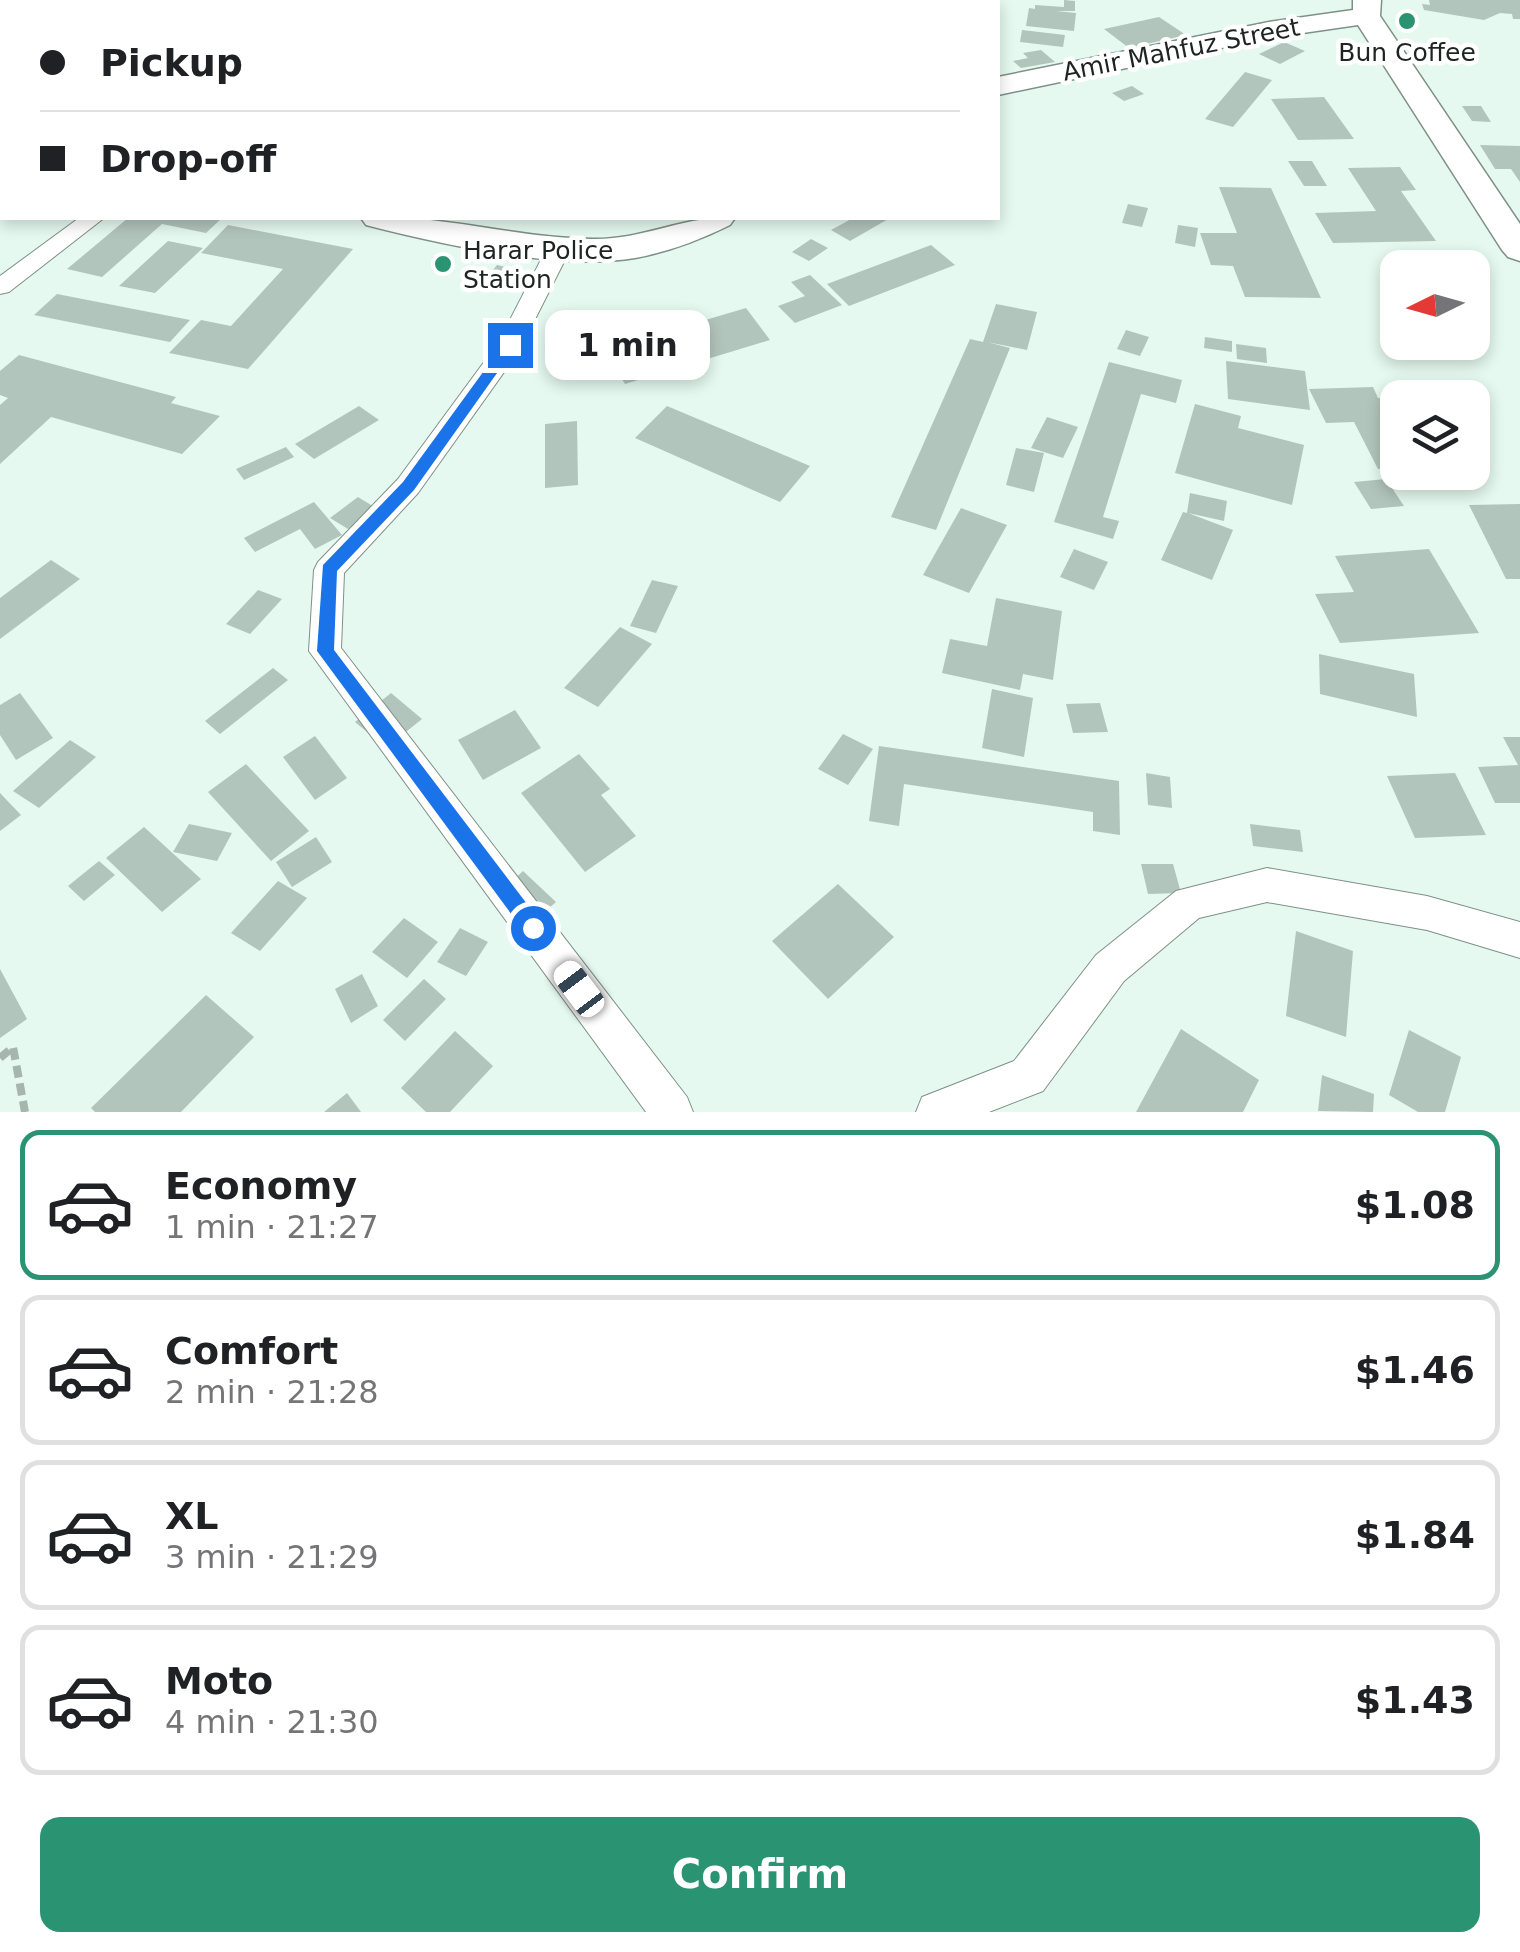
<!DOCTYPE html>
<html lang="en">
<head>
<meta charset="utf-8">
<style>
	:root { --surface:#fff; --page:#f2f2f2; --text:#202124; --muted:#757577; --line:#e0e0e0; --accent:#299372 }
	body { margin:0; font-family:"DejaVu Sans",sans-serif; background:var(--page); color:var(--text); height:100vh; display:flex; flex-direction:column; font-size:38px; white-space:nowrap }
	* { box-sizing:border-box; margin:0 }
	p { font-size:32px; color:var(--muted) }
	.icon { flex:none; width:55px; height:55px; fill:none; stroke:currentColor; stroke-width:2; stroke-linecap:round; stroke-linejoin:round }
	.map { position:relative; height:1112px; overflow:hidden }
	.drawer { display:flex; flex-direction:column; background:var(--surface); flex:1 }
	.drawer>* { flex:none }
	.hud { position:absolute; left:0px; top:0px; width:1000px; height:220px; box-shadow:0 5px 15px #0003; display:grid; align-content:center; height:220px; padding:0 40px; background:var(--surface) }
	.needle { width:65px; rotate:265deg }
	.fabs { position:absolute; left:1380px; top:250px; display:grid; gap:20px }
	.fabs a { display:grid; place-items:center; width:110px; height:110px; border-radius:20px; background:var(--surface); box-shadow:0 5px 15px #0003; font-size:50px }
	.end { position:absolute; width:45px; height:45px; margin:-22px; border:12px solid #1a73e8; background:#fff; box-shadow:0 0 0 5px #fff }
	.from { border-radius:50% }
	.bubble { position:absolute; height:70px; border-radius:20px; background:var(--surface); box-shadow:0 5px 15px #0003; font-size:32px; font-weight:700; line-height:70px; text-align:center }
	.car { position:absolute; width:30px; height:60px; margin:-30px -15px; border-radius:12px; box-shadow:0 0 8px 2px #0007; background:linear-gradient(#fff 24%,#345 0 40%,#fff 0 76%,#345 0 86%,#fff 0) }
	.hud b { display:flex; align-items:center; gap:35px; height:95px; font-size:38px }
	.hud b+b { border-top:2px solid var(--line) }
	.hud i { width:25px; height:25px; background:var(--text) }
	ul { padding:18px 0 0; list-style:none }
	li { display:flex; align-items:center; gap:30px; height:150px; margin:0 20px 15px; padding:0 20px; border:5px solid var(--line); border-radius:20px }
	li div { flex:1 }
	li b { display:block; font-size:38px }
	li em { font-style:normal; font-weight:700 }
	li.on { border-color:var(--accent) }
	li>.icon { width:90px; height:90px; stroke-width:1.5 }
	.cta { display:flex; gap:20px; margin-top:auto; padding:20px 40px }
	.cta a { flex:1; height:115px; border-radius:20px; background:var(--accent); color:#fff; font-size:40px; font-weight:700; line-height:115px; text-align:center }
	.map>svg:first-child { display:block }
	.building { fill:#b2c5bd }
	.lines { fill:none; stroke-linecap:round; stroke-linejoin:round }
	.street-casing { stroke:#7e9088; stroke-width:2 }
	.secondary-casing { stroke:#7e9088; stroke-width:3 }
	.path { stroke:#a6b5ae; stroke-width:8; stroke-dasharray:12 6; stroke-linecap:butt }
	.street { fill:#fff; fill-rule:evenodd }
	.secondary { fill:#fff; fill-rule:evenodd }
	.route { fill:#1a73e8 }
	.poi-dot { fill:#299372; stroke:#fff; stroke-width:4 }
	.labels { text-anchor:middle; stroke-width:9; stroke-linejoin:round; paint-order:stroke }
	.far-street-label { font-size:25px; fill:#1d2421; stroke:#fff }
	.far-poi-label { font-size:25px; fill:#1d2421; stroke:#fff }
</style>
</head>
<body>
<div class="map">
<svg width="1520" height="1112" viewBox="0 0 1520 1112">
	<rect width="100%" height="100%" fill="#e5f9f0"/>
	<path class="building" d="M1064,0L1075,1V11H1056L1076,13L1074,31L1026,26L1029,8L1035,9V5L1064,7Z
		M1429,0H1520V19H1513L1512,14L1500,13L1484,20L1424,10L1422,4L1430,5Z
		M1159,17L1186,35L1129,48L1104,29Z
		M1022,30L1065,35L1063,47L1020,42Z
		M1284,42L1305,51L1280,64L1259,54Z
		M1041,50L1055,62L1021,68L1013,61L1028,58L1023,53Z
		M1245,72L1272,80L1233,127L1205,119Z
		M1132,86L1144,94L1124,101L1112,93Z
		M1324,97L1354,139L1298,140L1271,99Z
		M1462,106H1481L1491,122L1472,121Z
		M1480,145L1520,146V182L1511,169H1495Z
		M1288,161H1312L1327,186H1304Z
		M1400,167L1416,190L1401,191L1436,241L1333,243L1315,213L1376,211L1348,168Z
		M1219,187L1271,188L1321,298L1245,297L1233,266L1211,265L1200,233H1237Z
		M1128,204L1148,208L1142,227L1122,223Z
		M128,218H222L206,233L162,224L102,277L67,269Z
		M853,218H890L850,241L831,230Z
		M228,225L353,249L248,369L169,353L201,320L231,326L283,269L201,253Z
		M1178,225L1198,228L1195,247L1175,243Z
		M811,239L828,248L809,261L792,252Z
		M168,241L203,248L155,293L119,286Z
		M931,245L955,265L849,306L827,284Z
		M497,265L522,271L510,285L485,280Z
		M810,275L842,305L795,323L778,306L805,296L791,282Z
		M57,294L190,320L170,342L34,315Z
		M996,304L1037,312L1027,350L987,342L1010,348L936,530L891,517L970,339L983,342Z
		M746,308L770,340L625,384L604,350Z
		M1126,330L1149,337L1140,356L1117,349Z
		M1205,337L1232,341V352L1204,348Z
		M1236,344L1266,348L1267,363L1237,359Z
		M19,355L176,397L171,403L220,416L182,454L51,417L0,464V405L8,398L0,395V371Z
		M1226,361L1305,371L1310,410L1228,399Z
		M1109,362L1182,380L1176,403L1141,394L1103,517L1119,521L1113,539L1054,522Z
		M1373,387L1378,398L1398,397V469H1378L1354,422L1326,423L1309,389Z
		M1195,404L1241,416L1238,428L1304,445L1292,505L1175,473Z
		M359,406L379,420L314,459L295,444Z
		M667,406L810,466L780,502L635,438Z
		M1047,417L1078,427L1063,458L1031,448Z
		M577,421L578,485L545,488V424Z
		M286,447L294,457L244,480L236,469Z
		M1016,448L1044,453L1034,492L1006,485Z
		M1386,479L1404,506L1371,509L1354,482Z
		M1190,493L1227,501L1224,521L1188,513L1233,530L1212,580L1161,560L1183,512L1187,513Z
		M358,497L376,508L348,529L330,518Z
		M314,502L342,535L315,549L300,529L255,552L244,538Z
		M1520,504V579H1506L1469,505Z
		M961,508L1007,525L969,593L923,575Z
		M1074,549L1108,562L1094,590L1060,577Z
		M1429,549L1479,633L1340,643L1315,594L1354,592L1335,556Z
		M51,560L80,579L0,639V598Z
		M652,580L678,586L656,633L630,626Z
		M258,590L282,599L250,634L226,624Z
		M996,598L1062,611L1053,680L1023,674L1020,690L942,673L950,639L987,646Z
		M620,627L652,644L598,707L564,688Z
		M1319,654L1414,674L1417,717L1320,694Z
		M273,668L288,680L220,734L205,721Z
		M992,689L1033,698L1024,757L982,748Z
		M20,693L53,738L16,760L0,735V705Z
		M391,693L422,719L386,748L355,722Z
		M1100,703L1108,732L1073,733L1066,704Z
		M515,710L541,748L483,780L458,740Z
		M843,734L873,749L848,785L818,769Z
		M315,736L347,778L315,800L283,757Z
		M1503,737H1520V803H1495L1478,767L1518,765Z
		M70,740L96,757L39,808L13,791Z
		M879,746L1119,781L1120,835L1093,831V812L904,784L899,826L869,821Z
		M579,754L610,789L601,795L636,836L585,872L521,793Z
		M246,764L309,831L271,861L208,792Z
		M1146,773L1170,777L1172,808L1148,805Z
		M1455,773L1486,835L1415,838L1387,776Z
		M0,793L21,815L0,831Z
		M189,824L232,833L217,861L173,852Z
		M1250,824L1300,830L1303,852L1253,846Z
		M144,827L201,879L162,912L106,858Z
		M316,837L332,862L292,887L276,862Z
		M99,861L115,875L84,901L68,886Z
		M1141,864H1173L1181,893L1148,894Z
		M523,871L556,902L531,924L500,893Z
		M278,881L307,898L260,951L231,933Z
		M838,884L894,937L828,999L772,941Z
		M404,918L438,942L407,978L372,952Z
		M460,928L488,942L466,976L437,962Z
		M1296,931L1353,951L1346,1037L1286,1016Z
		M0,969L27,1019L0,1038Z
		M362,974L378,1006L351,1023L335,989Z
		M424,979L446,999L405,1041L383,1020Z
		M206,995L254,1037L181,1112H95L91,1108Z
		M1181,1029L1259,1080L1243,1112H1136Z
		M1409,1030L1461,1057L1445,1112H1418L1389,1095Z
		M455,1031L493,1066L450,1112H426L401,1088Z
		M1322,1075L1374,1094L1373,1112L1318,1111Z
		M347,1093L361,1112H324Z"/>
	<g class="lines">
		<g class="street-casing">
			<path id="street" d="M79,218H104L9,292L0,294V276Z
				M559,241L571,248L519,351L418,493L344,573L341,648L687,1097L693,1112H646L309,651L314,570L318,562L398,479L498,343L547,248Z
				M1267,868L1427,896L1520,922V958L1427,930L1267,902L1199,918L1124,981L1043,1091L989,1112H916L922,1097L1014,1061L1096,955L1176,891Z"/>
		</g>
		<g class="secondary-casing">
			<path id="secondary" d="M1353,0H1381L1380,16L1520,224V261L1508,257L1502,250L1358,25L1269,38L998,95V77L1269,22L1353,10Z
				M0,151H2V171H0Z
				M361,218C439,213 513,238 592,239C645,240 683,215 735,218L730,225C700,240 668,252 635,258C560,271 440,244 366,225Z"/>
		</g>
		<path class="path" d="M0,1058L13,1047L25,1112"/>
		<use href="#street" class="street"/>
		<use href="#secondary" class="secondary"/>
	</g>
	<path class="route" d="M505,342L517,345L414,490L337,571L334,650L540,921L543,928L540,934L533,937L526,934L317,651L323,565L403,482Z"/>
	<g class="poi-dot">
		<circle cx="1407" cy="21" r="10"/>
		<circle cx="443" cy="264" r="10"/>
	</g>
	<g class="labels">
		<g class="far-street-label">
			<text transform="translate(1181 49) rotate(-11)" y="9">Amir Mahfuz Street</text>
		</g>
		<g class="far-poi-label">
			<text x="1407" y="61">Bun Coffee</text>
			<text x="463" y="259" text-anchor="start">Harar Police<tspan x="463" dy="29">Station</tspan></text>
		</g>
	</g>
</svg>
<div class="fabs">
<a><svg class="needle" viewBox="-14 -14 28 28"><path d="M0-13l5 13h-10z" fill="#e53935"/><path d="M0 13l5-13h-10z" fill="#757577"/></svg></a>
<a><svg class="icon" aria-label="layers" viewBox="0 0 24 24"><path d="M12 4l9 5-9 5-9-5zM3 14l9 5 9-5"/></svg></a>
</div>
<i class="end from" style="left:533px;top:928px"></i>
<i class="end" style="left:510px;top:345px"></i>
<div class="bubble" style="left:545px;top:310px;width:165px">1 min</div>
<i class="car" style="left:579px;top:989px;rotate:323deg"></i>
<div class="hud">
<b><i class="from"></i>Pickup</b>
<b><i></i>Drop-off</b>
</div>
</div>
<section class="drawer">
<ul>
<li class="on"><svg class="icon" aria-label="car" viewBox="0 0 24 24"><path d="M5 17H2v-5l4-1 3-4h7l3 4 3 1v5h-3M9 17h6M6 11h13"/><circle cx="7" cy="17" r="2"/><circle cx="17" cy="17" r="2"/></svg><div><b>Economy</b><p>1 min · 21:27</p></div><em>$1.08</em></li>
<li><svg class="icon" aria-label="car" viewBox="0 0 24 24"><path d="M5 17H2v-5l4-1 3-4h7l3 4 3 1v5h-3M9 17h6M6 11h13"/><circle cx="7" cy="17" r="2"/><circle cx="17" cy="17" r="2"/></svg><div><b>Comfort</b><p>2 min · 21:28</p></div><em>$1.46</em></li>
<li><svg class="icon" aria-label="car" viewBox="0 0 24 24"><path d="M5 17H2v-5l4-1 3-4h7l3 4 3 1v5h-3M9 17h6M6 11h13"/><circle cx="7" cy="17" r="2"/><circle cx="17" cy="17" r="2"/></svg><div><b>XL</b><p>3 min · 21:29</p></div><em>$1.84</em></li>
<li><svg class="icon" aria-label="car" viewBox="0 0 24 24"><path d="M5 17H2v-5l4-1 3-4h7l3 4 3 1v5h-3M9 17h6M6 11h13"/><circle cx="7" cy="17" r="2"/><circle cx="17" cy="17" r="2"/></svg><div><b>Moto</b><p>4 min · 21:30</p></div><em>$1.43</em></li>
</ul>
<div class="cta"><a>Confirm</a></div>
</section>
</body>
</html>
